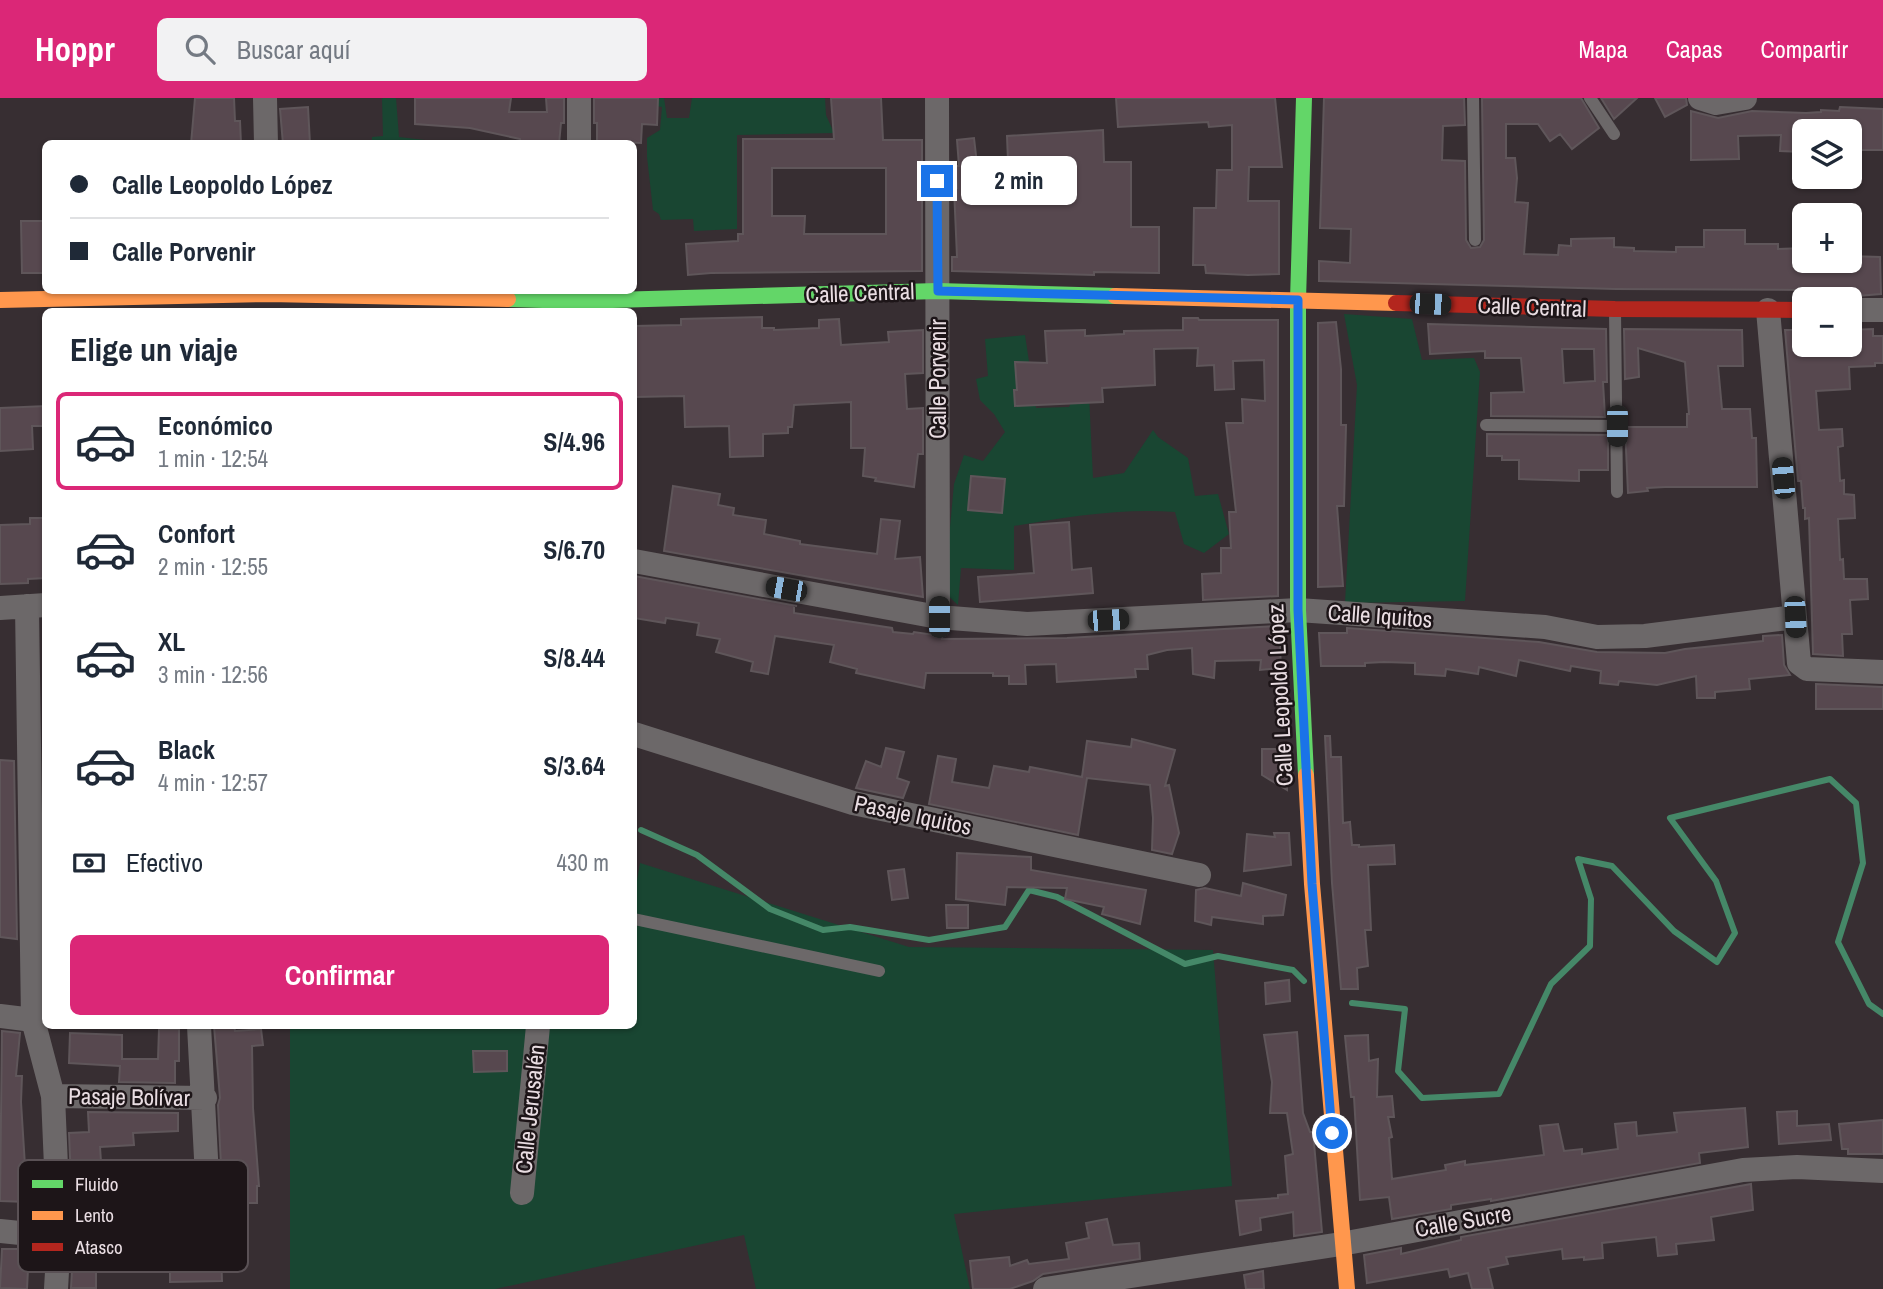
<!DOCTYPE html>
<html lang="es">
<head>
<meta charset="utf-8">
<style>
	:root { --surface:#fff; --page:#f2f2f3; --text:#1f2937; --muted:#747a83; --line:#e0e1e3; --accent:#db2777 }
	body { margin:0; font-family:"Archivo Narrow",sans-serif; background:var(--page); color:var(--text); height:100vh; display:flex; flex-direction:column; font-size:26px; white-space:nowrap }
	* { box-sizing:border-box; margin:0 }
	p { font-size:23px; color:var(--muted) }
	.icon { flex:none; width:38px; height:38px; fill:none; stroke:currentColor; stroke-width:2; stroke-linecap:round; stroke-linejoin:round }
	.map { position:relative; flex:1; overflow:hidden }
	.side { position:absolute; left:42px; top:210px; width:595px; height:721px; display:flex; flex-direction:column; background:var(--surface); border-radius:10px; box-shadow:0 2px 5px #0004 }
	.side>* { flex:none }
	.top-card { position:absolute; left:42px; top:42px; width:595px; height:154px; border-radius:10px; box-shadow:0 2px 5px #0004; display:grid; align-content:center; height:154px; padding:0 28px; background:var(--surface) }
	.controls { position:absolute; left:1792px; top:21px; display:grid; gap:14px }
	.controls a { display:grid; place-items:center; width:70px; height:70px; border-radius:10px; background:var(--surface); box-shadow:0 2px 5px #0004; font-size:35px }
	.end { position:absolute; width:32px; height:32px; margin:-16px; border:9px solid #1a73e8; background:#fff; box-shadow:0 0 0 4px #fff }
	.from { border-radius:50% }
	.bubble { position:absolute; height:49px; border-radius:10px; background:var(--surface); box-shadow:0 2px 5px #0004; font-size:23px; font-weight:700; line-height:49px; text-align:center }
	.car { position:absolute; width:21px; height:42px; margin:-21px -10px; border-radius:9px; box-shadow:0 0 5px 2px #0007; background:linear-gradient(#222 24%,#8ab4d8 0 40%,#222 0 76%,#8ab4d8 0 86%,#222 0) }
	.top-card b { display:flex; align-items:center; gap:24px; height:66px; font-size:26px }
	.top-card b+b { border-top:2px solid var(--line) }
	.top-card i { width:18px; height:18px; background:var(--text) }
	ul { padding:0; list-style:none }
	li { display:flex; align-items:center; gap:21px; height:98px; margin:0 14px 10px; padding:0 14px; border:4px solid transparent; border-radius:10px }
	li div { flex:1 }
	li b { display:block; font-size:26px }
	li em { font-style:normal; font-weight:700 }
	li.on { border-color:var(--accent) }
	li>.icon { width:63px; height:63px; stroke-width:1.5 }
	h2 { padding:0 28px; font-size:32px; line-height:84px }
	.pay { display:flex; align-items:center; gap:18px; height:77px; padding:0 28px; font-size:26px }
	.pay p { margin-inline-start:auto }
	.action { display:flex; gap:14px; margin-top:auto; padding:14px 28px }
	.action a { flex:1; height:80px; border-radius:10px; background:var(--accent); color:#fff; font-size:28px; font-weight:700; line-height:80px; text-align:center }
	header { display:flex; align-items:center; gap:42px; box-sizing:border-box; height:98px; padding:0 35px; background:var(--accent); color:#fff }
	header strong { font-size:33px }
	nav { display:flex; gap:38px; margin-inline-start:auto; font-size:24px }
	.search { width:490px; height:63px; background:var(--page); display:flex; align-items:center; gap:18px; box-sizing:border-box; padding:0 24px; border-radius:10px; color:var(--muted); font-size:26px }
	.map>svg:first-child { display:block }
	.green { fill:#194632 }
	.lines { fill:none; stroke-linecap:round; stroke-linejoin:round }
	.stream { stroke:#458868; stroke-width:6 }
	.building { fill:#57484f; stroke:#5f565a; stroke-width:2; fill-rule:evenodd }
	.lane { stroke:#6c6869; stroke-width:12 }
	.street { stroke:#6c6869; stroke-width:24 }
	.fast { stroke:#63d668; stroke-width:16 }
	.slow { stroke:#ff974d; stroke-width:16 }
	.jam { stroke:#b3261e; stroke-width:16 }
	.route { stroke:#1a73e8; stroke-width:9 }
	.labels { text-anchor:middle; stroke-width:5; stroke-linejoin:round; paint-order:stroke }
	.street-label { font-size:23px; fill:#e9dde2; stroke:#1d1518 }
	.key { fill:#1d1518; stroke:#5a5155; stroke-width:2 }
	.key-label { font-size:19px; fill:#e9dde2 }
</style>
</head>
<body>
<header>
<strong>Hoppr</strong>
<div class="search"><svg class="icon" aria-label="search" viewBox="0 0 24 24"><circle cx="10" cy="10" r="6"/><path d="M15 15l6 6"/></svg>Buscar aquí</div>
<nav><a>Mapa</a><a>Capas</a><a>Compartir</a></nav>
</header>
<div class="map">
<svg width="1883" height="1191" viewBox="0 0 1883 1191">
	<rect width="100%" height="100%" fill="#372e32"/>
	<path class="green" d="M382,0H396L399,39L451,45H372V39L383,38Z
		M648,0H664L667,20H689L692,0H825L826,17L834,35L737,37V131L694,133L693,121L661,122L659,116L653,112L647,59V40L660,32L662,9L650,7Z
		M1344,216L1412,221L1422,262L1474,260L1480,274L1465,503L1345,505L1357,287Z
		M1025,237L1036,310L1069,309L1075,297H1089L1093,380L1124,375L1153,332L1158,339L1188,360L1195,398L1218,396L1229,436L1204,455L1184,446L1175,414C1122,410 1066,419 1014,428V472L961,470L958,507L944,494L954,386L964,357L983,363L1005,334L994,316L980,302L976,281L988,278L985,241Z
		M640,765L909,849L1213,852L1232,1088L954,1116L970,1191H756L744,1137L495,1191H290V928H634V800Z"/>
	<g class="lines">
		<path class="stream" d="M641,732L697,757L770,811L823,832L850,829L929,842L1005,829L1029,792L1057,799L1185,866L1218,858L1293,872L1304,883
			M1352,905L1405,911L1398,973L1422,1000L1499,996L1551,886L1590,848L1591,801L1578,761L1612,768L1674,833L1717,864L1735,835L1716,783L1670,720L1830,681L1856,705L1863,765L1838,844L1869,906L1883,916"/>
	</g>
	<path class="building" d="M195,0H234L235,23H240L241,46H191Z
		M415,0H511L509,14H547L546,0H564V25H561L559,46H520V41L470,30L415,26Z
		M594,0H658L657,27L642,26L641,45L597,43V25H594Z
		M831,0H881L883,42H922V173L711,175L688,177L686,146L738,143V136H743V41H834ZM772,70H886V136H804L805,118H772Z
		M1116,0H1275L1282,69H1249L1248,103H1279V176L1248,177L1206,175L1205,167H1193L1194,110H1216L1217,72H1232V27L1209,29L1208,24L1118,29Z
		M1324,0H1464L1465,27L1443,28L1442,62L1465,63L1466,142L1471,150L1480,149L1484,142L1482,0H1581L1599,30L1572,51L1560,36L1550,43L1538,26H1506V60H1515L1517,80L1515,104L1528,105L1524,156L1558,157L1559,147L1571,148V141L1614,140V149L1634,150V153L1676,154V149H1704V132H1745V146H1778V151L1804,150V163H1850V158L1880,159L1881,196L1844,199L1825,198L1826,195L1804,192L1615,191L1319,183V163L1350,165L1351,131L1320,130Z
		M1601,0H1637L1614,21Z
		M1655,0H1686L1687,7L1665,19Z
		M308,9L310,46H283L280,11Z
		M1840,9L1883,11V52H1850V33H1802V54L1780,53L1781,37L1738,38L1739,61L1691,62V13L1718,20L1752,13L1806,15L1821,14V12L1839,13Z
		M1103,32L1104,64H1131V129H1159V175L1094,174V177L952,173V159H957L954,90H957L955,68H959L957,42L974,40L977,66L1008,63L1007,38Z
		M21,123H46V175H22Z
		M762,219V230H774V232L819,230V222L839,221L841,247L889,244L888,234L923,232V275L905,276L907,311L923,310V356H918L914,389L875,383L876,380L863,378L865,350H851V304L794,307L792,329H788V335L763,336V358L730,359L729,328L685,329L684,298L634,299V228L681,227V221Z
		M1183,220H1198L1199,222H1278V498L1203,502L1202,476L1221,475V450H1231L1229,414H1236L1226,325H1243L1242,301L1265,303L1264,262L1233,263L1234,291L1215,292L1214,267L1197,268L1198,250L1154,251L1155,287L1102,290L1103,304L1015,308L1014,292H1017L1015,264L1047,265L1045,233L1085,232V238L1124,236V233L1183,232Z
		M1336,224L1341,271V327H1346L1344,408H1337L1343,488L1318,489V225Z
		M1428,226L1606,231L1607,284H1603L1605,319L1491,318V295L1524,294L1521,260H1485V253L1430,256ZM1562,251H1594L1595,283L1564,285Z
		M1624,231L1742,232L1743,268H1718L1722,311H1750L1752,340H1756L1757,389H1665L1647,390L1648,393L1628,395L1625,329H1687V316H1689L1685,264L1638,250L1639,279L1625,281Z
		M1873,231V238H1883V265H1875V268L1849,269L1850,291L1816,293L1819,332L1842,331L1843,348L1838,349L1840,383L1844,382V396L1854,397L1855,420L1838,421L1840,462L1843,461L1844,481H1867L1868,501L1850,502L1852,536H1842L1843,558L1813,556L1809,420L1805,421V410H1803L1801,383H1798L1785,232H1804V247H1850V232Z
		M46,308V328H32L33,351L0,353V310Z
		M1487,336L1608,337V372H1579V383L1519,381V362H1502V358H1487Z
		M971,378L1005,381L1002,415L968,412Z
		M673,388L720,396L718,407L734,410L733,417L766,422L764,436L800,443V446L877,456L881,421L900,423L895,461L920,459L923,499L664,453Z
		M30,420H46V480L28,481V485L0,486V427L30,426Z
		M1069,424L1072,472L1091,470L1093,495L980,504L978,479L1034,475L1030,427Z
		M634,478L797,508H794V515L892,530L893,534L913,536L914,534L942,538V541L1067,540L1277,528L1279,529L1281,570L1260,572L1261,562L1215,563L1214,580L1193,576L1192,550L1167,552L1147,557L1148,571H1135L1136,579L1057,584L1056,566L1025,567L1026,586H1009V578H993V575H926L924,590L856,575L857,571L830,564L834,547L775,538L768,576L751,573L753,564L716,554L720,541L697,537L699,525L666,520L665,525L634,520Z
		M1347,530L1539,544L1597,554L1665,555L1685,551L1763,543V538L1782,537L1784,567L1790,577L1749,581L1750,591L1715,594V600H1697L1696,578L1657,587L1619,583L1618,587L1600,585L1601,573L1571,568L1570,573L1519,562L1516,578L1479,569L1478,576L1446,571L1445,578L1415,576V565L1384,564L1365,565V568H1321L1319,535H1347Z
		M1816,586L1883,589V611H1816Z
		M1325,638H1330L1331,659H1341L1343,725L1350,724L1352,747H1359V749L1394,747L1395,766L1368,767L1371,832H1365L1368,868L1357,870L1358,891H1341L1332,785Z
		M1132,641L1175,652L1165,688L1169,687L1179,735L1172,756L1152,752L1153,720L1150,687L1087,680L1078,737L929,706L938,658L956,661L952,684L989,690L994,668L1029,674L1030,669L1082,679L1087,643L1131,649Z
		M886,650L904,654L897,680L909,684L903,700L856,690L866,663L881,669Z
		M1262,651H1285L1287,692L1262,677Z
		M0,662L14,663L17,841L0,839Z
		M1274,735H1289L1291,767L1244,773L1247,736L1275,739Z
		M957,755L1031,759V772L1146,792L1140,826L1102,816L1104,809L1065,801L1067,790L1007,789L1005,807L956,801Z
		M904,771L908,800L892,802L888,773Z
		M1243,785L1286,797L1283,817L1263,818V826L1212,819L1211,827L1195,823L1196,792L1205,790L1241,798Z
		M946,807H968V830H947Z
		M1289,882L1290,903L1266,906L1265,885Z
		M214,928H234L235,933L261,931L263,947L252,948L253,1010L259,1088H257V1105H247L248,1127H224L218,1007L220,1000Z
		M159,931H179V963H175V985L119,984L120,968L69,965L70,935L122,937V961H158Z
		M2,933L20,935L16,978H22L21,1004L26,1084H28L27,1104L0,1103Z
		M1297,934L1303,1015L1310,1034H1313L1322,1134L1294,1138L1293,1114L1260,1120L1261,1132L1240,1137L1236,1103L1278,1100V1097L1288,1096L1285,1058L1293,1056L1287,1015H1270L1272,984L1264,937Z
		M1368,937L1369,963L1378,961L1377,999L1392,998L1394,1019H1388L1392,1039L1389,1040L1392,1081L1446,1072L1445,1067L1465,1063V1067L1544,1057L1540,1028L1558,1026L1564,1053L1582,1051V1056L1618,1051L1615,1026L1636,1024L1637,1038L1677,1034L1674,1015L1745,1010L1748,1049L1699,1055L1700,1065L1491,1103V1101L1451,1107V1111L1392,1121L1389,1099L1360,1102L1354,999H1351L1345,938Z
		M473,953H507V973L474,974Z
		M1797,1013V1028L1829,1026L1831,1042L1779,1046L1777,1014Z
		M88,1014L178,1015V1033L133,1035L134,1047L100,1049L101,1064L86,1065L88,1081L71,1082L69,1035L89,1034Z
		M1883,1022V1056H1848V1051H1842L1839,1026Z
		M1751,1086L1753,1112L1711,1119L1714,1142L1676,1146L1677,1156L1658,1158L1656,1139L1602,1145L1603,1160L1584,1162V1159L1563,1161L1562,1151L1506,1159L1508,1166L1488,1170L1493,1191H1472L1468,1175L1450,1179L1448,1171L1367,1185L1364,1157L1401,1150V1156L1461,1142V1139Z
		M1107,1121L1113,1147L1139,1145L1140,1161L1043,1176L1033,1183L1010,1191H973L970,1163L1009,1159L1010,1168L1027,1162L1029,1166L1069,1161L1066,1145L1089,1140L1086,1125Z
		M2,1151H29L27,1191L0,1190Z
		M73,1155L122,1156L121,1173H96V1190H71Z
		M221,1155L222,1183L170,1184V1167L196,1166V1156Z
		M1263,1173L1264,1191H1246L1244,1177Z"/>
	<g class="lines">
		<path class="lane" d="M1473,0L1475,142
			M1590,0L1614,36
			M1615,212L1617,394
			M1486,327L1617,328
			M634,821L879,873"/>
		<path class="street" d="M265,0L266,46
			M937,0L938,519
			M1700,0L1716,5L1745,0
			M579,46V0
			M1768,212L1799,565L1807,571L1883,574
			M1850,212H1883
			M634,463L938,519L1027,526L1298,512L1545,529L1597,539L1645,538L1795,519
			M27,508L33,922L53,998L59,1139L56,1191
			M0,510L46,507
			M634,636L853,705L1199,777
			M0,918L33,922
			M53,998L205,1000
			M522,1095L538,928
			M0,1133L59,1139L210,1135L199,928
			M1045,1191L1341,1146L1743,1072L1797,1069L1883,1073"/>
		<path class="fast" d="M1304,0L1298,202V512L1306,677
			M508,201L577,203L938,193L1115,198"/>
		<path class="slow" d="M1115,198L1396,205
			M0,202L269,196L508,201
			M1306,677L1312,786L1347,1191"/>
		<path class="jam" d="M1396,205L1615,211L1804,212"/>
	</g>
	<g class="lines">
		<path class="route" d="M937,83L938,193L1298,202V512L1312,786L1332,1035"/>
	</g>
	<g class="labels">
		<g class="street-label">
			<text transform="translate(860 195) rotate(-2)" y="8">Calle Central</text>
			<text transform="translate(1532 209) rotate(2)" y="8">Calle Central</text>
			<text transform="translate(938 281) rotate(-90)" y="8">Calle Porvenir</text>
			<text transform="translate(1380 518) rotate(4)" y="8">Calle Iquitos</text>
			<text transform="translate(1280 597) rotate(-93)" y="8">Calle Leopoldo López</text>
			<text transform="translate(913 717) rotate(12)" y="8">Pasaje Iquitos</text>
			<text transform="translate(129 999) rotate(1)" y="8">Pasaje Bolívar</text>
			<text transform="translate(530 1011) rotate(-84)" y="8">Calle Jerusalén</text>
			<text transform="translate(1463 1123) rotate(-10)" y="8">Calle Sucre</text>
		</g>
	</g>
	<rect x="18" y="1062" width="230" height="112" rx="10" class="key"/>
	<rect x="32" y="1082" width="31" height="8" fill="#63d668"/>
	<rect x="32" y="1113" width="31" height="9" fill="#ff974d"/>
	<rect x="32" y="1145" width="31" height="8" fill="#b3261e"/>
	<g class="key-label">
		<text x="75" y="1093">Fluido</text>
		<text x="75" y="1124">Lento</text>
		<text x="75" y="1156">Atasco</text>
	</g>
</svg>
<div class="controls">
<a><svg class="icon" aria-label="layers" viewBox="0 0 24 24"><path d="M12 4l9 5-9 5-9-5zM3 14l9 5 9-5"/></svg></a>
<a>+</a>
<a>−</a>
</div>
<i class="end from" style="left:1332px;top:1035px"></i>
<i class="end" style="left:937px;top:83px"></i>
<div class="bubble" style="left:961px;top:58px;width:116px">2 min</div>
<i class="car" style="left:1430px;top:206px;rotate:92deg"></i>
<i class="car" style="left:1617px;top:328px;rotate:180deg"></i>
<i class="car" style="left:1783px;top:380px;rotate:355deg"></i>
<i class="car" style="left:786px;top:491px;rotate:280deg"></i>
<i class="car" style="left:939px;top:519px;rotate:0deg"></i>
<i class="car" style="left:1795px;top:519px;rotate:177deg"></i>
<i class="car" style="left:1108px;top:522px;rotate:87deg"></i>
<div class="top-card">
<b><i class="from"></i>Calle Leopoldo López</b>
<b><i></i>Calle Porvenir</b>
</div>
<section class="side">
<h2>Elige un viaje</h2>
<ul>
<li class="on"><svg class="icon" aria-label="car" viewBox="0 0 24 24"><path d="M5 17H2v-5l4-1 3-4h7l3 4 3 1v5h-3M9 17h6M6 11h13"/><circle cx="7" cy="17" r="2"/><circle cx="17" cy="17" r="2"/></svg><div><b>Económico</b><p>1 min · 12:54</p></div><em>S/4.96</em></li>
<li><svg class="icon" aria-label="car" viewBox="0 0 24 24"><path d="M5 17H2v-5l4-1 3-4h7l3 4 3 1v5h-3M9 17h6M6 11h13"/><circle cx="7" cy="17" r="2"/><circle cx="17" cy="17" r="2"/></svg><div><b>Confort</b><p>2 min · 12:55</p></div><em>S/6.70</em></li>
<li><svg class="icon" aria-label="car" viewBox="0 0 24 24"><path d="M5 17H2v-5l4-1 3-4h7l3 4 3 1v5h-3M9 17h6M6 11h13"/><circle cx="7" cy="17" r="2"/><circle cx="17" cy="17" r="2"/></svg><div><b>XL</b><p>3 min · 12:56</p></div><em>S/8.44</em></li>
<li><svg class="icon" aria-label="car" viewBox="0 0 24 24"><path d="M5 17H2v-5l4-1 3-4h7l3 4 3 1v5h-3M9 17h6M6 11h13"/><circle cx="7" cy="17" r="2"/><circle cx="17" cy="17" r="2"/></svg><div><b>Black</b><p>4 min · 12:57</p></div><em>S/3.64</em></li>
</ul>
<div class="pay"><svg class="icon" aria-label="cash" viewBox="0 0 24 24"><path d="M3 7h18v10H3z"/><circle cx="12" cy="12" r="2"/></svg>Efectivo<p>430 m</p></div>
<div class="action"><a>Confirmar</a></div>
</section>
</div>
</body>
</html>
